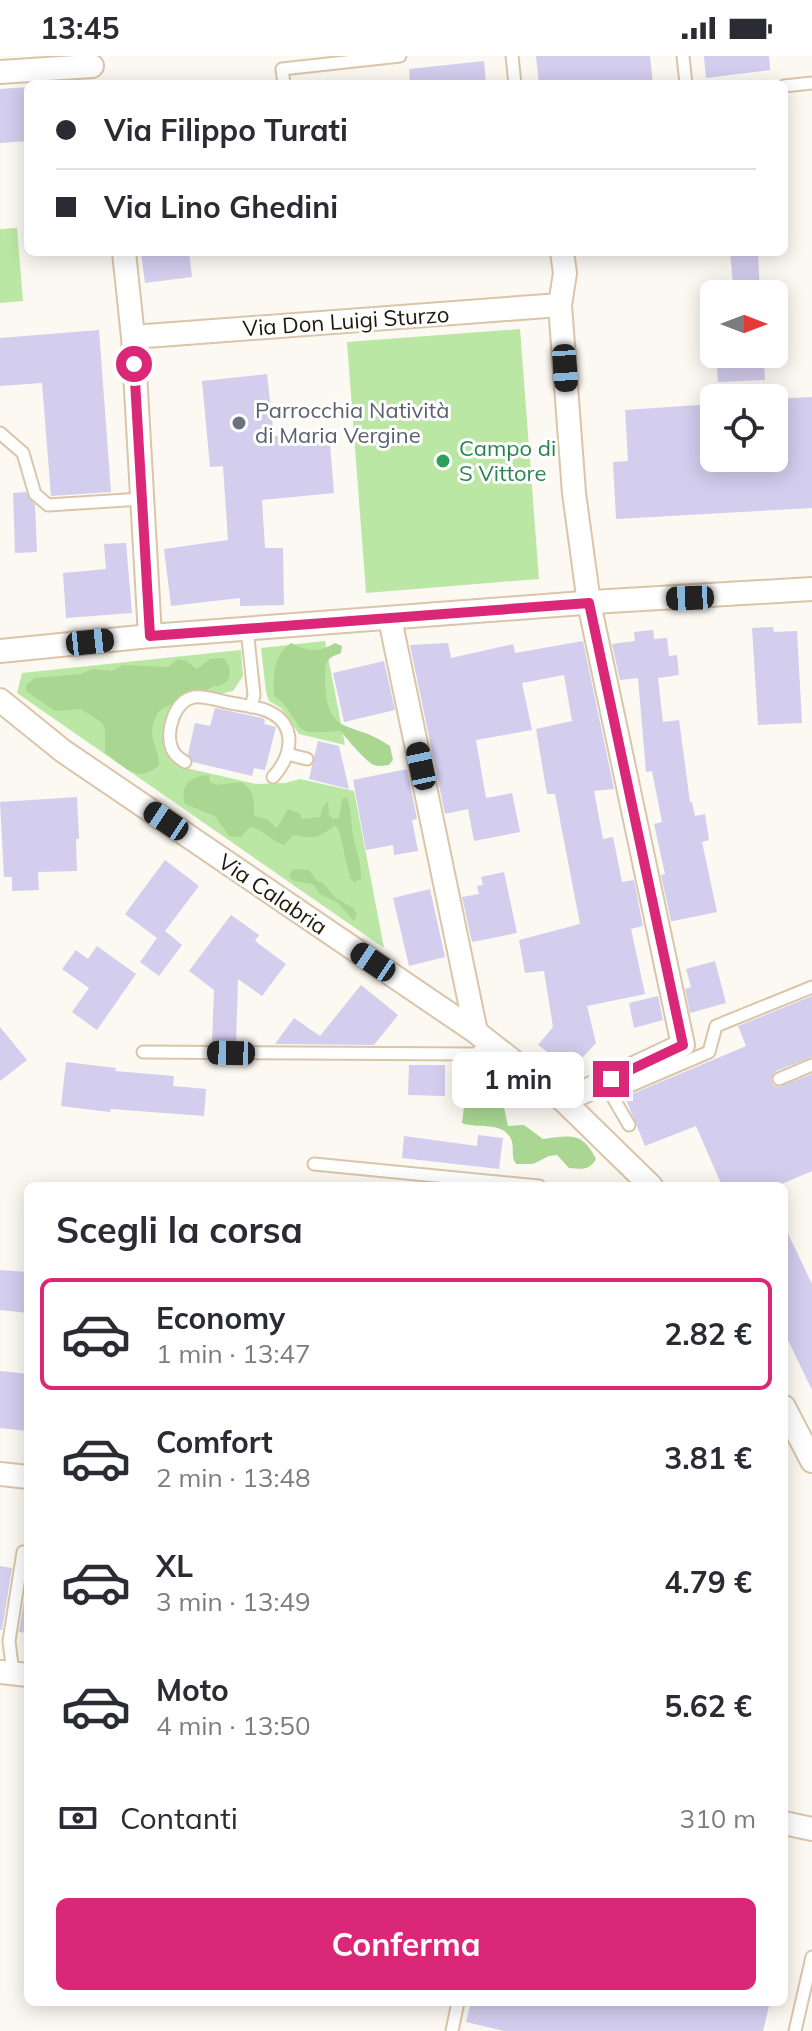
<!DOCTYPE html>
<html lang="it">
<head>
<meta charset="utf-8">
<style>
	:root { --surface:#fff; --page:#f2f2f3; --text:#2b2b33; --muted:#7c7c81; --line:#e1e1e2; --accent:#db2777 }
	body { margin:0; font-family:Mulish,sans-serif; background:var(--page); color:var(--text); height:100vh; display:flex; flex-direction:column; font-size:30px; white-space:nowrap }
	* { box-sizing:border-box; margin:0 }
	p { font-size:26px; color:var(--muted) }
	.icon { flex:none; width:44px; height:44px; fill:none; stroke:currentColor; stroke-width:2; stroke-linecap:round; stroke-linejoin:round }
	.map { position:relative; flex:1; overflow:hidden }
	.panel { position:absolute; left:24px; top:1126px; width:764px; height:824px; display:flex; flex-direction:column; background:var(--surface); border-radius:12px; box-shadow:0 4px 20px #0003 }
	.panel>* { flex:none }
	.hud { position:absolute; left:24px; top:24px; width:764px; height:176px; border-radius:12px; box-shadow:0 4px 20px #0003; display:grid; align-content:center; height:176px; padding:0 32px; background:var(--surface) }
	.needle { width:52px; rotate:90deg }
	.buttons { position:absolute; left:700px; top:224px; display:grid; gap:16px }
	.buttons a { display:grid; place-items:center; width:88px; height:88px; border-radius:12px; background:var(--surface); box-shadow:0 4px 20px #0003; font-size:40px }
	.end { position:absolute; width:36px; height:36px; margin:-18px; border:10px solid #db2777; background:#fff; box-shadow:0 0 0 4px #fff }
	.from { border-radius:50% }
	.bubble { position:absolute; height:56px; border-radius:12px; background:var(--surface); box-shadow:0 4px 20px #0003; font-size:26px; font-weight:700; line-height:56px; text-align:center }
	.car { position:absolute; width:24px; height:48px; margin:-24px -12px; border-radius:10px; box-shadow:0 0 6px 2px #0007; background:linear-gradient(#222 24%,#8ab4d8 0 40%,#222 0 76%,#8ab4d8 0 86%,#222 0) }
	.hud b { display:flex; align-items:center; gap:28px; height:76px; font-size:30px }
	.hud b+b { border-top:2px solid var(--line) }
	.hud i { width:20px; height:20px; background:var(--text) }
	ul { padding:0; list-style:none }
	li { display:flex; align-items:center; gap:24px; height:112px; margin:0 16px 12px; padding:0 16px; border:4px solid transparent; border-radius:12px }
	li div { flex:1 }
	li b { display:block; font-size:30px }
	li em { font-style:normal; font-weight:700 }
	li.on { border-color:var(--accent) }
	li>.icon { width:72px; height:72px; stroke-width:1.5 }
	h2 { padding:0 32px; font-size:36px; line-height:96px }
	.pay { display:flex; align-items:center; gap:20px; height:88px; padding:0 32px; font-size:30px }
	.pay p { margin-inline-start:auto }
	.primary-button { display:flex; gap:16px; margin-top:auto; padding:16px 32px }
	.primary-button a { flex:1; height:92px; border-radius:12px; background:var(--accent); color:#fff; font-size:32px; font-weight:700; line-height:92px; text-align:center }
	.status { display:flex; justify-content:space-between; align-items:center; height:56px; padding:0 40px; background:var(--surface); direction:ltr }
	.status svg { height:22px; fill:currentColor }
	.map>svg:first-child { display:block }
	.green { fill:#bae7a3 }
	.forest { fill:#a9d792 }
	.building { fill:#d3cdee }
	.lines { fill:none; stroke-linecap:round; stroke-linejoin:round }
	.lane-casing { stroke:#dac5a9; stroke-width:15 }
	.street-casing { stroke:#dac5a9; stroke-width:26 }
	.lane { stroke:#fff; stroke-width:11 }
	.street { stroke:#fff; stroke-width:22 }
	.route { stroke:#db2777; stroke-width:10 }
	.worship-dot { fill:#6b7280; stroke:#fff; stroke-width:3 }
	.leisure-dot { fill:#2e9e5b; stroke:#fff; stroke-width:3 }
	.labels { text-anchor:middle; stroke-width:6; stroke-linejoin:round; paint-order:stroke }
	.street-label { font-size:22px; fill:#1f180d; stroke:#fff }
	.worship-label { font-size:22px; fill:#5b616d; stroke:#fff; text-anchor:start }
	.leisure-label { font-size:22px; fill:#27864d; stroke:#fff; text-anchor:start }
</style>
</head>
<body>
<div class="status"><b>13:45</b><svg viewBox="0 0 49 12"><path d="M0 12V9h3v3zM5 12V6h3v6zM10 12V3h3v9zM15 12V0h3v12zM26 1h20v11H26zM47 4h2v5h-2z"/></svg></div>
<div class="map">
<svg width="812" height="1975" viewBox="0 0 812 1975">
	<rect width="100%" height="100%" fill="#fcf8f2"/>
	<path class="green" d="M17,172L23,245L0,247V173Z
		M520,273L539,523L366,537L347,286Z
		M325,585L345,689L299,678L281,652L269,645L266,636L261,592Z
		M241,594L243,620L233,635C211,639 193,650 171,657L168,695L186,712L256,728L285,727L300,723L354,735L384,892L17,637L22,617Z
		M784,1585L788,1728L784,1727Z"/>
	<path class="forest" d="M291,587C309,596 317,597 335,587L342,590L341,597C328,602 325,604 325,619C325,684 350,662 390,690L393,704L389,709C384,709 379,711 374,709C367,707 346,682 341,675C331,675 319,677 308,676C295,674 291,649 274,640C274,619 272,601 291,587Z
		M223,602C231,609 233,623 223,628C213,633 220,627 210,632C205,635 201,641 195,644C182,651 165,644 156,660C145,683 160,692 159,709C138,729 125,711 105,697V673L102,667L81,653L55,655L26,635V629L35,622L81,618L92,613L112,615L123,609L168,611L178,603L186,605L197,613L210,603Z
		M209,719L210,726L216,729L241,726C255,735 254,743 254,760L266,763L277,772L288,753L299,757L302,763L320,761L323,750L328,745L329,759L333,763L339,762L342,743L347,741C351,754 351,766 353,779C356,795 362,807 361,823L354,826L350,822L339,774L335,769C317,783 316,783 293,779L284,789C270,785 262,772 250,771L241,781L229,780L215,760L185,748C179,729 191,720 209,719Z
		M296,813L309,814L317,825L323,827L336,842L353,852L357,858L354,865L338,847L320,838L313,828L294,825L289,821L291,815Z
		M494,1034L501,1038L508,1070L524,1069L543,1083C570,1080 582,1075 596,1103C589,1115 582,1113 569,1112L557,1099L549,1100L533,1108H516C510,1099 515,1092 511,1083C503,1065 477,1073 462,1067L464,1051L478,1035Z"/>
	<path class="building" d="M536,0H650L653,28H539Z
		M704,0H769L770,14L706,22Z
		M484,5L486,28H410L409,13Z
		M28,31V85L0,87V33Z
		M141,196H189L192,221L145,227Z
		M730,196H758L760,238H734Z
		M99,274L111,436L51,440L42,327L0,330V282Z
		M716,298H763L765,324L718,326Z
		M267,318L274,380L329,376L334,437L262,444L265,492H283L284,549L240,550V542L171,550L164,493L228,484L223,410L210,411L202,325Z
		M812,341V452L616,463L613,406L628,405L625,354L714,348V402H774V343Z
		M26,436L35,449L37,496L15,497L13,437Z
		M126,487L132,557L66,562L63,517L106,513L104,488Z
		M773,571L774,576L797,575L802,667L758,669L752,572Z
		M653,574L654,583L667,582L669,600L677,599L679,619L658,622L663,666L679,664L690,746H692L695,760L705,758L709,784L702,786L717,856L673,865H671L661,819L665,818L654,768L662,766L652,715L646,716L638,622L620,624L612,588L635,585L634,576Z
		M583,585L614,733L594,735L603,783L613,781L622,826L634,824L643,870L631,873L645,938L587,950L596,987L571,1014L538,989L553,971L544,915L525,917L519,884L580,868L555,738H547L536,673L572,665L564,619L522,627L532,674L476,684L486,742L512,737L520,776L474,785L468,753L445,758L410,589L448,587L451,602L513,588L515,597Z
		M384,605L395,654L344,666L333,617Z
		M215,652L262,662L265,664L264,668L276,671L265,714L254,712L252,720L193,706L188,698L195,667L210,670Z
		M318,685L339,690L349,733L309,723Z
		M407,713L417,763L412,764L418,795L394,799L393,789L366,794L353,724Z
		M77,741L79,783H76L77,815L38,816L39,834L12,835V821H4L0,746Z
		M165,804L199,830L165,875L182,889L159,920L140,906L157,882L125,858Z
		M504,816L517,877L472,886L462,841L479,838L477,830L483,829L481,821Z
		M430,833L445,901L409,910L393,842Z
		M231,859L259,879L255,885L286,908L262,940L238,923L236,987L212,986L214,934L189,915Z
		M97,890L136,918L97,974L72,956L89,932L62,913L76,894L88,903Z
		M715,905L726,947L690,957L685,933L691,931L686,913Z
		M361,929L398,959L374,989L275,988L294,962L320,980Z
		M658,940L663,964L634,972L629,947Z
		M812,940V1001L776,1015L771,1023L773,1029L779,1031L812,1018V1115L777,1130H722L696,1070L645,1090L625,1041L746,990L738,970Z
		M0,971L27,1004L0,1025Z
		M66,1006L116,1012L115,1015L174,1020L173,1030L206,1033L204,1060L111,1053L110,1056L61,1050Z
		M409,1009H445V1040L408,1039Z
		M478,1079L503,1082L499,1113L402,1102L404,1080L477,1090Z
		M784,1169L812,1228V1334L784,1276Z
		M0,1214L28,1216V1257L0,1254Z
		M0,1315L28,1318V1375L0,1372Z
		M0,1510L12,1512L2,1574H0Z
		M28,1519V1577L19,1576Z
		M471,1946H770L763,1975H504L466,1966Z"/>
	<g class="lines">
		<g class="lane-casing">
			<path id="lane" d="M512,0L515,28
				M683,0L686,28
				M284,28L282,13L400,0
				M784,30L812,27
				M0,377L23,397L35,438L48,449L142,443
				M247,573L254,639L251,651
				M287,698L307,703
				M185,706C180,703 174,698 172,693C165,676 174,645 194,641C204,639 220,645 231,647C241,649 252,650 262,653C298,664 294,698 273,721
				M143,996L475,998L489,987
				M779,1023L812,1009
				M629,1069L611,1038L709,996L716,970L812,931
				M314,1108L539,1130
				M13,1617L9,1585L23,1496
				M452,1975L458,1946
				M795,1975L812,1901"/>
		</g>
		<g class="street-casing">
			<path id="street" d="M0,16L92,10
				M124,196L133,281L150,580
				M562,196L565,217L560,249L574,437L589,547L683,989L564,1045
				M133,281L560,249
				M390,563L476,976
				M0,595L150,580L609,545L812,533
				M0,644L63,695L476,976L564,1045L651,1130
				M784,1351L812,1405
				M0,1418L28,1421
				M0,1616L28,1619
				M784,1767L812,1773"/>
		</g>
		<use href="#lane" class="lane"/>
		<use href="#street" class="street"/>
	</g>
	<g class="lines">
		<path class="route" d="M134,308L150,580L589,547L683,989L611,1023"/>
	</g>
	<circle class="worship-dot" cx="239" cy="367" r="8"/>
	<circle class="leisure-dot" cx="443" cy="405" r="8"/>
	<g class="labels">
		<g class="street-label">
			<text transform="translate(346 265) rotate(-4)" y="8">Via Don Luigi Sturzo</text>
			<text transform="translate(273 838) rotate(34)" y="8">Via Calabria</text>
		</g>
		<g class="worship-label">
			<text x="255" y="362">Parrocchia Natività<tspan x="255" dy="25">di Maria Vergine</tspan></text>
		</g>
		<g class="leisure-label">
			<text x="459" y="400">Campo di<tspan x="459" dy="25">S Vittore</tspan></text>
		</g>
	</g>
</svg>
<div class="buttons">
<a><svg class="needle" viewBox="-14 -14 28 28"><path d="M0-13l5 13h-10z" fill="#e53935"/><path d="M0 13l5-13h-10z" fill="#7c7c81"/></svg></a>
<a><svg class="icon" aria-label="locate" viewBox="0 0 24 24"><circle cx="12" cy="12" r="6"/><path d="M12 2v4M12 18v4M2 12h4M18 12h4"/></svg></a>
</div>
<i class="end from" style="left:134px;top:308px"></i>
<i class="end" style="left:611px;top:1023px"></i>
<div class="bubble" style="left:452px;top:996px;width:132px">1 min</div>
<i class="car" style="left:565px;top:312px;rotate:176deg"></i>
<i class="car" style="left:690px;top:542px;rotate:268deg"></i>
<i class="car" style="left:90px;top:586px;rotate:84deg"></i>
<i class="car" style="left:421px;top:710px;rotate:348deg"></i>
<i class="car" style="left:166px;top:765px;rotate:304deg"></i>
<i class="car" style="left:373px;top:906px;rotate:304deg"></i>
<i class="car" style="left:231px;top:997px;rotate:271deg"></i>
<div class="hud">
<b><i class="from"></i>Via Filippo Turati</b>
<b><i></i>Via Lino Ghedini</b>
</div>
<section class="panel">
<h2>Scegli la corsa</h2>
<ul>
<li class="on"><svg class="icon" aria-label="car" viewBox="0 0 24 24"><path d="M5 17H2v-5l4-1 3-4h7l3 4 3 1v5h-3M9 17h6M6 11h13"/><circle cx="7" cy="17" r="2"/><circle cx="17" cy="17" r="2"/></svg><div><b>Economy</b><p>1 min · 13:47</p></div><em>2.82 €</em></li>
<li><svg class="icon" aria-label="car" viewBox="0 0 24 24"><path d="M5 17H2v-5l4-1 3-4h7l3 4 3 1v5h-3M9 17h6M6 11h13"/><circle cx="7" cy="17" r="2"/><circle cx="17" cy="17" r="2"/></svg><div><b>Comfort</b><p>2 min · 13:48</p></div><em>3.81 €</em></li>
<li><svg class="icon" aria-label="car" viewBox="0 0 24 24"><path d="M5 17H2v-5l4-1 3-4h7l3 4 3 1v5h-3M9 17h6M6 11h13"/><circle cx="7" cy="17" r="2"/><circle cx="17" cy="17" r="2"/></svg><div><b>XL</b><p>3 min · 13:49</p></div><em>4.79 €</em></li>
<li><svg class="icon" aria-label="car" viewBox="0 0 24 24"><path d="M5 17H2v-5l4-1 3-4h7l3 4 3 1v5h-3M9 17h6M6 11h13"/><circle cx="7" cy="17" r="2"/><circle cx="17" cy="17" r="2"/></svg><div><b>Moto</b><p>4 min · 13:50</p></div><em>5.62 €</em></li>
</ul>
<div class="pay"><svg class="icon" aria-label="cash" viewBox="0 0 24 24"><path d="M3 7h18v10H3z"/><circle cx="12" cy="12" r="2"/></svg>Contanti<p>310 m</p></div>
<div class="primary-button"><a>Conferma</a></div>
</section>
</div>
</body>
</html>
